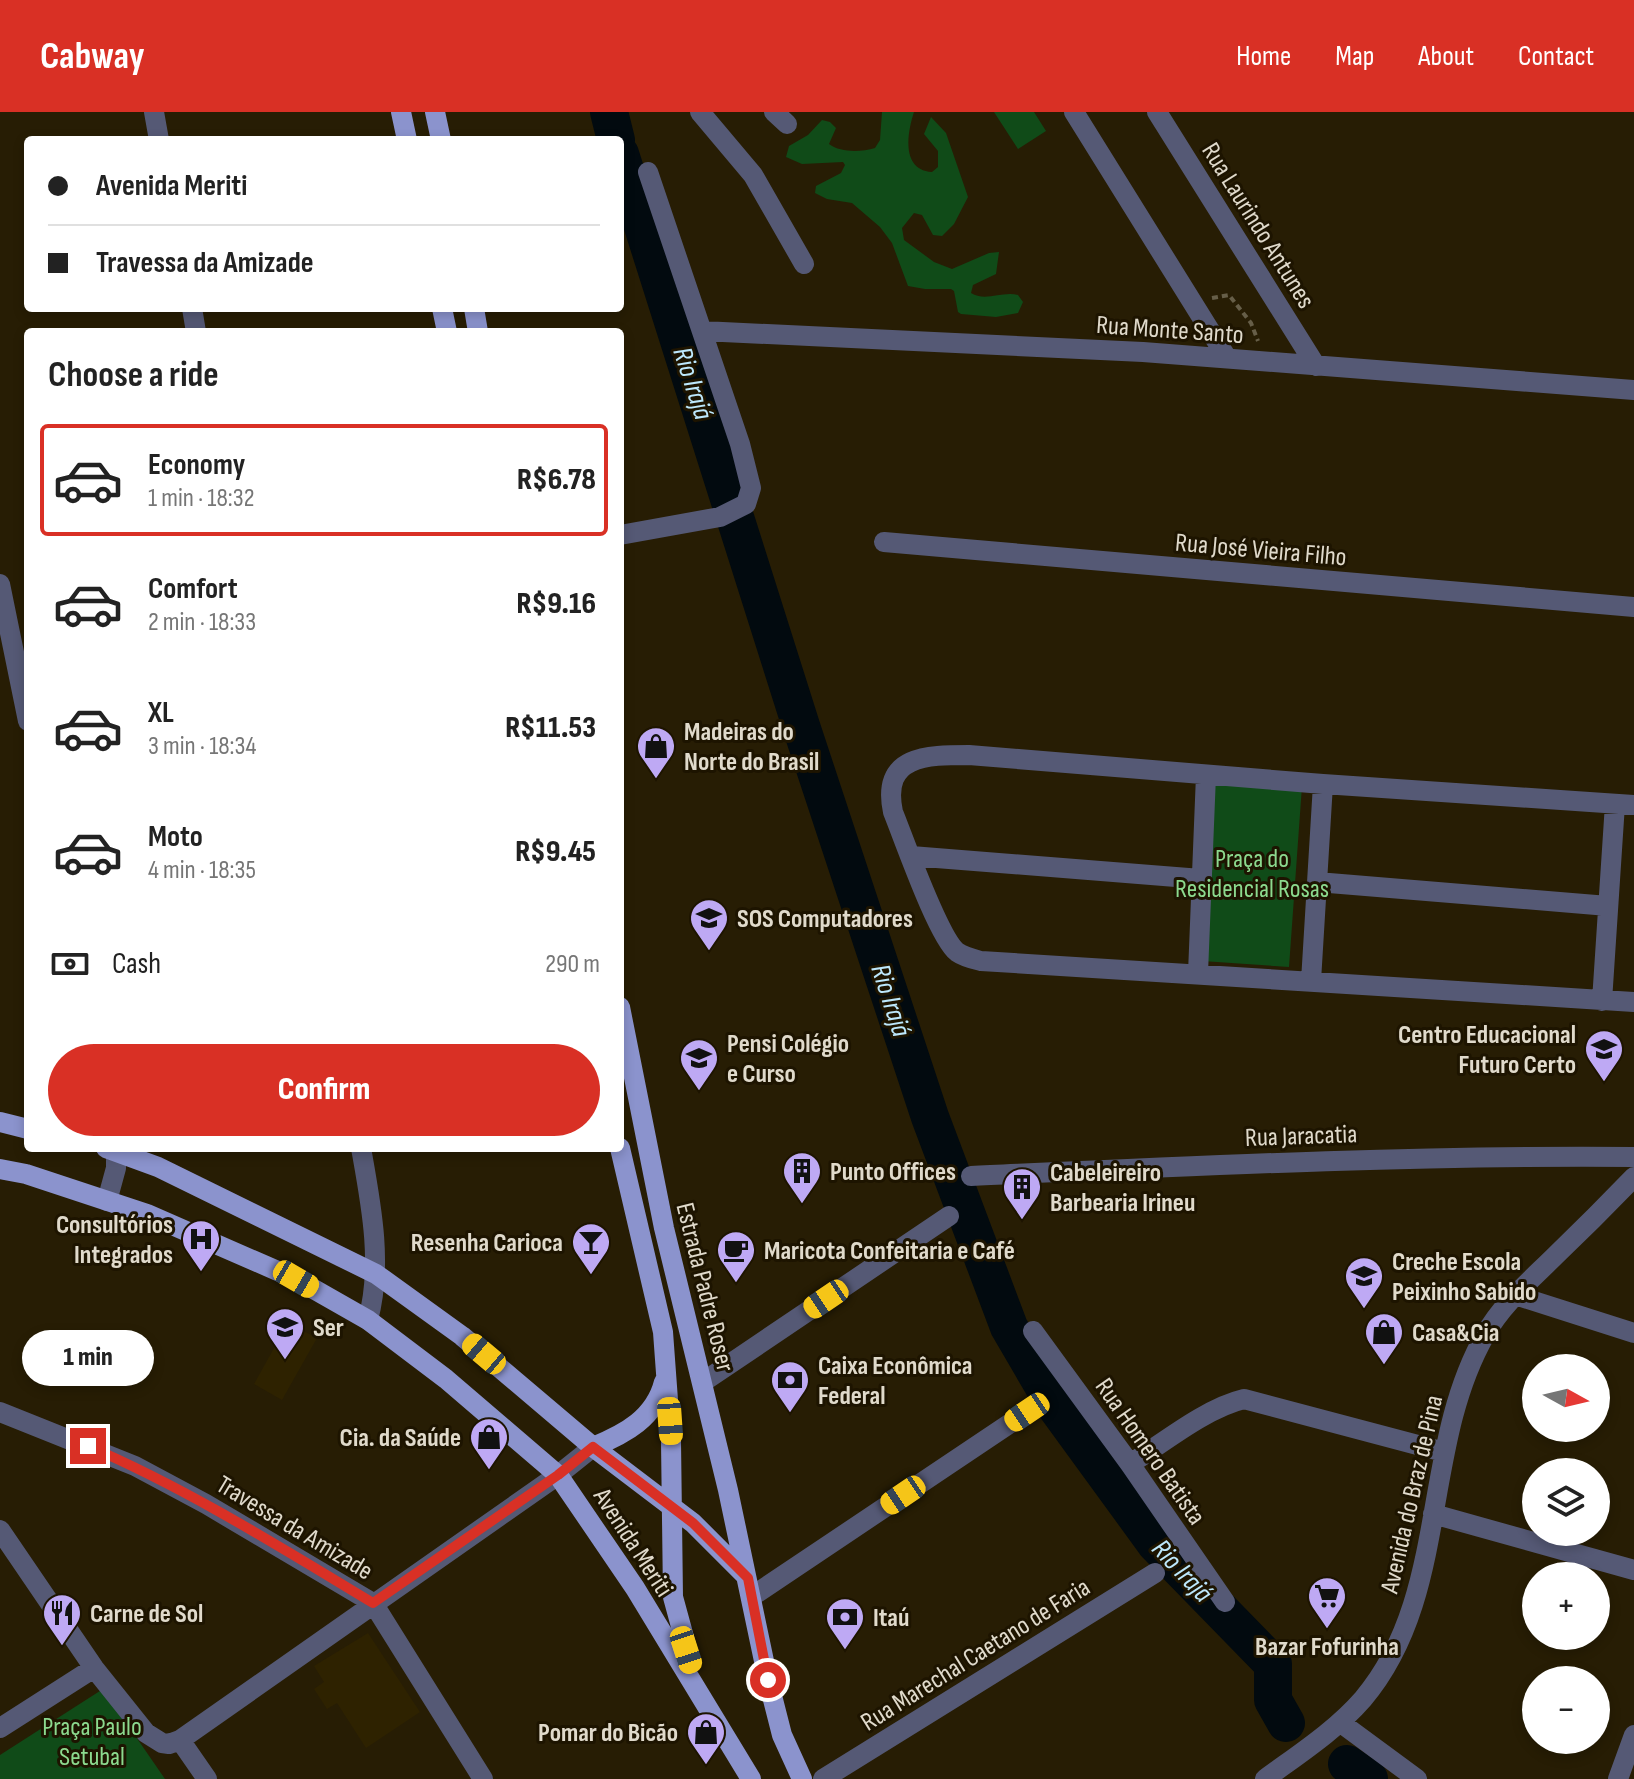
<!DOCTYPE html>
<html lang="en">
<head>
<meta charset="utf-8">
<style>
	:root { --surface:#fff; --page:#f6f6f6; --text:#222; --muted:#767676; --line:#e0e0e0; --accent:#d93025 }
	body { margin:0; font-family:"Sofia Sans Condensed",sans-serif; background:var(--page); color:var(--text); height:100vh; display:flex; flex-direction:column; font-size:30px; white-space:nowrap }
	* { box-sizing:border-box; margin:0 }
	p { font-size:26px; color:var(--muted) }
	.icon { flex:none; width:44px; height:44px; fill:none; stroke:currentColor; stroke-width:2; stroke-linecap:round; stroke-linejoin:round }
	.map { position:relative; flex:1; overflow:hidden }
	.panel { position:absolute; left:24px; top:216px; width:600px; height:824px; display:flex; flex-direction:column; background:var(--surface); border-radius:8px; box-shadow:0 4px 12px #0003 }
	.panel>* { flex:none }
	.guide { position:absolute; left:24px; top:24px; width:600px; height:176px; border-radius:8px; box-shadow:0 4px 12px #0003; display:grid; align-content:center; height:176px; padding:0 24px; background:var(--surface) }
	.needle { width:52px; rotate:98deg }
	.fabs { position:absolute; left:1522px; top:1242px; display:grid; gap:16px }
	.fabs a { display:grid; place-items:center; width:88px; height:88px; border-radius:50%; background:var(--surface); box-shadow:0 4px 12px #0003; font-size:40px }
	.end { position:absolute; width:36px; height:36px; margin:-18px; border:10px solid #d93025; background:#fff; box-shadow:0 0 0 4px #fff }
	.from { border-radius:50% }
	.bubble { position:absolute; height:56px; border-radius:28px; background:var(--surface); box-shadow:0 4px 12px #0003; font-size:26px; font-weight:800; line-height:56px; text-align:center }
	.car { position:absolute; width:24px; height:48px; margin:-24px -12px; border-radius:10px; box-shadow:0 0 6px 2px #0007; background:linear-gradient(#f5c518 24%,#345 0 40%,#f5c518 0 76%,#345 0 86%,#f5c518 0) }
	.guide b { display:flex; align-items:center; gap:28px; height:76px; font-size:30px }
	.guide b+b { border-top:2px solid var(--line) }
	.guide i { width:20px; height:20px; background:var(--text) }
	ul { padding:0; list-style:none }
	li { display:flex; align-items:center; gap:24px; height:112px; margin:0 16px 12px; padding:0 8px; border:4px solid transparent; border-radius:8px }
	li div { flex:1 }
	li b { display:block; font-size:30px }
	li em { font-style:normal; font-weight:800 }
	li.active { border-color:var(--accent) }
	li>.icon { width:72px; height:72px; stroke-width:1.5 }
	h2 { padding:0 24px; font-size:36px; line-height:96px }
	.pay { display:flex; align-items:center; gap:20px; height:88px; padding:0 24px; font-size:30px }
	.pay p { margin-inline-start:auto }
	.action { display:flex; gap:16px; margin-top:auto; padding:16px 24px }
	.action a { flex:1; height:92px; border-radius:48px; background:var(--accent); color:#fff; font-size:32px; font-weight:800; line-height:92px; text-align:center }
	header { display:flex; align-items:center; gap:48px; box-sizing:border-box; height:112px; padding:0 40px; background:var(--accent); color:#fff }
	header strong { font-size:38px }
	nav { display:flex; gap:44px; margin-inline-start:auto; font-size:28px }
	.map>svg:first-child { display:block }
	.built { fill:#2e2200 }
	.green { fill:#104b18 }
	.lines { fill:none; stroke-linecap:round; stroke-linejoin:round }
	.river { stroke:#020a0f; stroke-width:38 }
	.path { stroke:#665e48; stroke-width:4; stroke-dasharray:6 4; stroke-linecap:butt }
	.minor { stroke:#555975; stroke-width:20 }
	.major { stroke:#8b93cd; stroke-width:20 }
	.route { stroke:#d93025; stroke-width:10 }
	.labels { text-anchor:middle; stroke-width:6; stroke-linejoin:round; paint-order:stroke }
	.street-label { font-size:26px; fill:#e0dacb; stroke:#1d1400 }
	.poi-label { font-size:26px; font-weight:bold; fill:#e0dacb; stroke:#1d1400; text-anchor:start }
	.park-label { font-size:26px; fill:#8cda8e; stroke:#1d1400 }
	.water-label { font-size:28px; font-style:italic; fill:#bde8fc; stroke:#1d1400 }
</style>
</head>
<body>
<header>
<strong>Cabway</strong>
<nav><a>Home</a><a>Map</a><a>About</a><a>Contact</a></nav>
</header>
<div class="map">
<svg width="1634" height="1667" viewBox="0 0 1634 1667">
	<rect width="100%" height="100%" fill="#271d04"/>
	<path class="built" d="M288,1211L317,1226L282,1288L254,1272Z
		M368,1521L420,1600L366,1636L337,1591L327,1597L314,1577L324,1570L314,1554Z"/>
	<path class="green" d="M882,0H914C907,21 901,58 932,60L938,55V39L924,22L931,5L946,21L968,85L954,112L942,124L933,123L922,103L914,101L902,116L904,128L934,150L952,157L989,141L999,140L996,162L973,173L971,181C985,190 1002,179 1018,183L1023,190L1018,201L996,205L961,202L958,200L954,179L951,177H925L908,174L892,131L880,115L852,91L827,87L815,81L816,74L841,61L845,53L843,50L802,52L786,45L789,34L808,23L822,8L830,10L836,16L829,32C841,41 861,40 875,36L880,28Z
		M994,0H1034L1046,19L1018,37Z
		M1215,668L1302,674L1289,855L1202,849Z
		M103,1577L165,1667H0V1643Z"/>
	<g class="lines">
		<path class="river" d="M609,0L616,28
			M620,42L801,614L930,1005L1009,1215L1054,1292L1156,1432L1273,1552V1588L1286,1611
			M1347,1652L1369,1667"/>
		<path class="path" d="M1212,186L1229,183L1251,211L1258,229"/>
		<path class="minor" d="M154,0L159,28
			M700,0L753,63L804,152
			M774,0L787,12
			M1074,0L1227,246
			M1157,0L1316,254
			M192,196L196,220
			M702,219L1143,240L1634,278
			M620,423L720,405L746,392L751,376L740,332L648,60
			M884,430L1634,495
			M0,472L28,609
			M1634,693L1323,672L969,643C927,643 881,643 893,700C904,727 938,825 957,840C964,845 973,847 981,849L1634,890
			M911,744L1201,767
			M1317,770L1608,794
			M1198,861L1206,663
			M1311,869L1323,672
			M1602,889L1615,692
			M361,1036C371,1092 383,1152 368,1208
			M971,1064C1192,1054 1413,1043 1634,1045
			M107,1089L116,1056V1036
			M1515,1183L1634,1221
			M1033,1219L1130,1352L1225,1490
			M703,1270L949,1104
			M0,1300L135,1354L206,1392L373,1491L483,1667
			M1130,1352C1163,1331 1206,1296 1244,1287L1444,1340
			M1433,1402L1634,1458
			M0,1418L94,1556L146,1621L162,1631L169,1632L180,1628L207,1667
			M751,1485L1027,1300
			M1341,1611L1417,1667
			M0,1616L94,1556
			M180,1628L558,1363L593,1335
			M823,1667L1155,1461
			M1265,1667C1299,1642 1335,1619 1363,1587C1450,1484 1420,1337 1485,1223C1502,1192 1532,1167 1557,1142C1583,1117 1609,1091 1634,1065
			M1618,1667L1634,1623"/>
		<path class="major" d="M401,0L407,28
			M435,0L441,28
			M442,196L447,220
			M474,196L478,220
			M620,895L664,1116L728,1378L768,1568L782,1623L802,1667
			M0,1010L28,1017
			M106,1036L158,1055L376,1162L462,1224L593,1335L693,1411L745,1463
			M620,1036L663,1220L671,1329L673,1485L691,1551
			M0,1057L26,1062L147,1102L296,1167L368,1208L446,1267L558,1363L635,1476L751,1667
			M593,1335C625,1322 655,1306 664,1270"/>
	</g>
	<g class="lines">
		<path class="route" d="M88,1334C188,1377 280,1435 373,1491L558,1363L593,1335L693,1411L748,1466L768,1568"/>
	</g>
	<defs>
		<g id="shop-pin" transform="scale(2)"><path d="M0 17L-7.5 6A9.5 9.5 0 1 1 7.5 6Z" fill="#bea9f4" stroke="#1d1400"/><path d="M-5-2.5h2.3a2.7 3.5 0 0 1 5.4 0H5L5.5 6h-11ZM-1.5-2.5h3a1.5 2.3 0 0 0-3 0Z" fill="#111"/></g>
		<g id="school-pin" transform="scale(2)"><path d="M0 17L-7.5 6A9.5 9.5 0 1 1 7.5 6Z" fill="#bea9f4" stroke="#1d1400"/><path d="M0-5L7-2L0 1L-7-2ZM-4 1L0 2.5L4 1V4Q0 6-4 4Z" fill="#111"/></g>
		<g id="building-pin" transform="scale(2)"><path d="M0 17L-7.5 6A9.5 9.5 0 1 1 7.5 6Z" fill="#bea9f4" stroke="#1d1400"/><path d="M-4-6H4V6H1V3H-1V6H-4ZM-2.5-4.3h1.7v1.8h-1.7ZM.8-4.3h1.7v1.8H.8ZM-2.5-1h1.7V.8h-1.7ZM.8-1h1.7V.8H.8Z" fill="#111"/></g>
		<g id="hospital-pin" transform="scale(2)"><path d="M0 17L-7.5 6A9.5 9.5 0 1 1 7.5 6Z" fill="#bea9f4" stroke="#1d1400"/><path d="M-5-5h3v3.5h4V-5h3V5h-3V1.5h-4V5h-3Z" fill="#111"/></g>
		<g id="bar-pin" transform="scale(2)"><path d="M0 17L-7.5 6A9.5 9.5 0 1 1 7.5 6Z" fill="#bea9f4" stroke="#1d1400"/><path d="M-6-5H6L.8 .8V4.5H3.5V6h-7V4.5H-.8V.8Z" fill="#111"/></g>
		<g id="cafe-pin" transform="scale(2)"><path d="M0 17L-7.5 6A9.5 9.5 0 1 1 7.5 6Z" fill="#bea9f4" stroke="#1d1400"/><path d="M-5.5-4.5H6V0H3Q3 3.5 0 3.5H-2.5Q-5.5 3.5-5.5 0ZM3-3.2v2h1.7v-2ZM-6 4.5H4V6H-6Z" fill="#111"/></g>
		<g id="bank-pin" transform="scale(2)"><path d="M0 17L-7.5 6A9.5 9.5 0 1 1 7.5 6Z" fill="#bea9f4" stroke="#1d1400"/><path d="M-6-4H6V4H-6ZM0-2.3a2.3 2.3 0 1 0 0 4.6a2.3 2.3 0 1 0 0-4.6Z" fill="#111"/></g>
		<g id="supermarket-pin" transform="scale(2)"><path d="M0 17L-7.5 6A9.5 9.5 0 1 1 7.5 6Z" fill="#bea9f4" stroke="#1d1400"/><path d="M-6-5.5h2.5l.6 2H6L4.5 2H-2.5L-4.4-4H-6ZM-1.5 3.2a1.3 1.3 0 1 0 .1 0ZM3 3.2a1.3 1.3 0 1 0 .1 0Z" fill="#111"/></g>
		<g id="restaurant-pin" transform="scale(2)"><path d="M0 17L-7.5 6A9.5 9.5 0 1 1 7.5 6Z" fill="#bea9f4" stroke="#1d1400"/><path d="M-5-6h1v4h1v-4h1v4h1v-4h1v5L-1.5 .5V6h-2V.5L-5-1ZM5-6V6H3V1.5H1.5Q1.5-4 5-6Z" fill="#111"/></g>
	</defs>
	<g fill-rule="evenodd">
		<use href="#shop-pin" x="656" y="634"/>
		<use href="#school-pin" x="709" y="806"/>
		<use href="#school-pin" x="1604" y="937"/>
		<use href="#school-pin" x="699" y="946"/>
		<use href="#building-pin" x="802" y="1059"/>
		<use href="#building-pin" x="1022" y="1075"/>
		<use href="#hospital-pin" x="201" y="1127"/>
		<use href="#bar-pin" x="591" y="1130"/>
		<use href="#cafe-pin" x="736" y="1138"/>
		<use href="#school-pin" x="1364" y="1164"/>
		<use href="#school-pin" x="285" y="1215"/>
		<use href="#shop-pin" x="1384" y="1220"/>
		<use href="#bank-pin" x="790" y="1268"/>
		<use href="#shop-pin" x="489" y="1325"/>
		<use href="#supermarket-pin" x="1327" y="1484"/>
		<use href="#restaurant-pin" x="62" y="1501"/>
		<use href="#bank-pin" x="845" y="1505"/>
		<use href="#shop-pin" x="706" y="1620"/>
	</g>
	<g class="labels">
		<g class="street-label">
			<text transform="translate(1259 113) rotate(58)" y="9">Rua Laurindo Antunes</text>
			<text transform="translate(1170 217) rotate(4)" y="9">Rua Monte Santo</text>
			<text transform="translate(1261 437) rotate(5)" y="9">Rua José Vieira Filho</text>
			<text transform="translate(1301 1023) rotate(-2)" y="9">Rua Jaracatia</text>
			<text transform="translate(706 1175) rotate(76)" y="9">Estrada Padre Roser</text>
			<text transform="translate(1151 1339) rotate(55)" y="9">Rua Homero Batista</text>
			<text transform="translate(1411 1382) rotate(-77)" y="9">Avenida do Braz de Pina</text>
			<text transform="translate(295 1415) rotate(31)" y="9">Travessa da Amizade</text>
			<text transform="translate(634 1430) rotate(57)" y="9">Avenida Meriti</text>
			<text transform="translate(975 1542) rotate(-32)" y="9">Rua Marechal Caetano de Faria</text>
		</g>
		<g class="poi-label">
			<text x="684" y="628">Madeiras do<tspan x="684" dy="30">Norte do Brasil</tspan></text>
			<text x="737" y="815">SOS Computadores</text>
			<text x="1576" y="931" text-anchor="end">Centro Educacional<tspan x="1576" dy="30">Futuro Certo</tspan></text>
			<text x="727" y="940">Pensi Colégio<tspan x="727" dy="30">e Curso</tspan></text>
			<text x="830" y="1068">Punto Offices</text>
			<text x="1050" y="1069">Cabeleireiro<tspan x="1050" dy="30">Barbearia Irineu</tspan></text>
			<text x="173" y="1121" text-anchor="end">Consultórios<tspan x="173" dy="30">Integrados</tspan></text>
			<text x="563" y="1139" text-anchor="end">Resenha Carioca</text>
			<text x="764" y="1147">Maricota Confeitaria e Café</text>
			<text x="1392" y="1158">Creche Escola<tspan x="1392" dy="30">Peixinho Sabido</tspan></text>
			<text x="313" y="1224">Ser</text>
			<text x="1412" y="1229">Casa&amp;Cia</text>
			<text x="818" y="1262">Caixa Econômica<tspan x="818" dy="30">Federal</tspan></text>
			<text x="461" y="1334" text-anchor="end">Cia. da Saúde</text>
			<text x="90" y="1510">Carne de Sol</text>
			<text x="873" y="1514">Itaú</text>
			<text x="1327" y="1543" text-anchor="middle">Bazar Fofurinha</text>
			<text x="678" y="1629" text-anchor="end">Pomar do Bicão</text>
		</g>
		<g class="park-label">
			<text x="1252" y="755">Praça do<tspan x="1252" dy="30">Residencial Rosas</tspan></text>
			<text x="92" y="1623">Praça Paulo<tspan x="92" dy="30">Setubal</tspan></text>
		</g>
		<g class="water-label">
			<text transform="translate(694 271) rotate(72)" y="10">Rio Irajá</text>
			<text transform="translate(892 888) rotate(72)" y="10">Rio Irajá</text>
			<text transform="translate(1183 1458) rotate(47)" y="10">Rio Irajá</text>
		</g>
	</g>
</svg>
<div class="fabs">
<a><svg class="needle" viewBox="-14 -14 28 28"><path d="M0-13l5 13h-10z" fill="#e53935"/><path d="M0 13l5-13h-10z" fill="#767676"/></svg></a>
<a><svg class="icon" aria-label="layers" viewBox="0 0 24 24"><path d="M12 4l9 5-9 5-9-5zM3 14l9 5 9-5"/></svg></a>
<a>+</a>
<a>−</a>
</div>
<i class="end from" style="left:768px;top:1568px"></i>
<i class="end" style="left:88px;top:1334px"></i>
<div class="bubble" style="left:22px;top:1218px;width:132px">1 min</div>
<i class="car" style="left:296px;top:1167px;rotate:120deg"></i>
<i class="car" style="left:826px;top:1187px;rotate:236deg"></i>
<i class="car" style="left:484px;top:1242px;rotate:310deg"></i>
<i class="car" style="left:1027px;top:1300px;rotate:236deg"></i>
<i class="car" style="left:670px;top:1309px;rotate:176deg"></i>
<i class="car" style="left:903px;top:1383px;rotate:236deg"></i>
<i class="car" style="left:686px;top:1538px;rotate:162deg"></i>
<div class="guide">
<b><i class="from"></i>Avenida Meriti</b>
<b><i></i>Travessa da Amizade</b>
</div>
<section class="panel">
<h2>Choose a ride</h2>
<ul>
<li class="active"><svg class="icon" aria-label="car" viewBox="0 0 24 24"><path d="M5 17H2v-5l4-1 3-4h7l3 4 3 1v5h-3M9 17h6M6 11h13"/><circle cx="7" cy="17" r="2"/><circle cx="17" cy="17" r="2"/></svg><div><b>Economy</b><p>1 min · 18:32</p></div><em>R$6.78</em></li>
<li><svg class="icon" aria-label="car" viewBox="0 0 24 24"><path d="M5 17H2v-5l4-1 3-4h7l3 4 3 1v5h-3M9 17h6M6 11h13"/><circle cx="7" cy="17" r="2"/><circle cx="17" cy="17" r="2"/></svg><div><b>Comfort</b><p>2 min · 18:33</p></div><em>R$9.16</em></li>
<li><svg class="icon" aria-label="car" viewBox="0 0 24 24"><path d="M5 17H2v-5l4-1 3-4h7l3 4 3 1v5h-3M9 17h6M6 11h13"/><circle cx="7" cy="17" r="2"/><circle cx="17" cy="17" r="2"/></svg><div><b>XL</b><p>3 min · 18:34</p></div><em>R$11.53</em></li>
<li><svg class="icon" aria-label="car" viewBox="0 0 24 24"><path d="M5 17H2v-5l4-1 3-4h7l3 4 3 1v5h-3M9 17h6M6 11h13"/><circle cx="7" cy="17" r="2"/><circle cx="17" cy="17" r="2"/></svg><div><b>Moto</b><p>4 min · 18:35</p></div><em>R$9.45</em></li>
</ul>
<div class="pay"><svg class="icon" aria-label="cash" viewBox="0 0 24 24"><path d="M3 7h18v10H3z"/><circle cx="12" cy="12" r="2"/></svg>Cash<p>290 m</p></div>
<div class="action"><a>Confirm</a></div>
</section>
</div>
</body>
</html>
